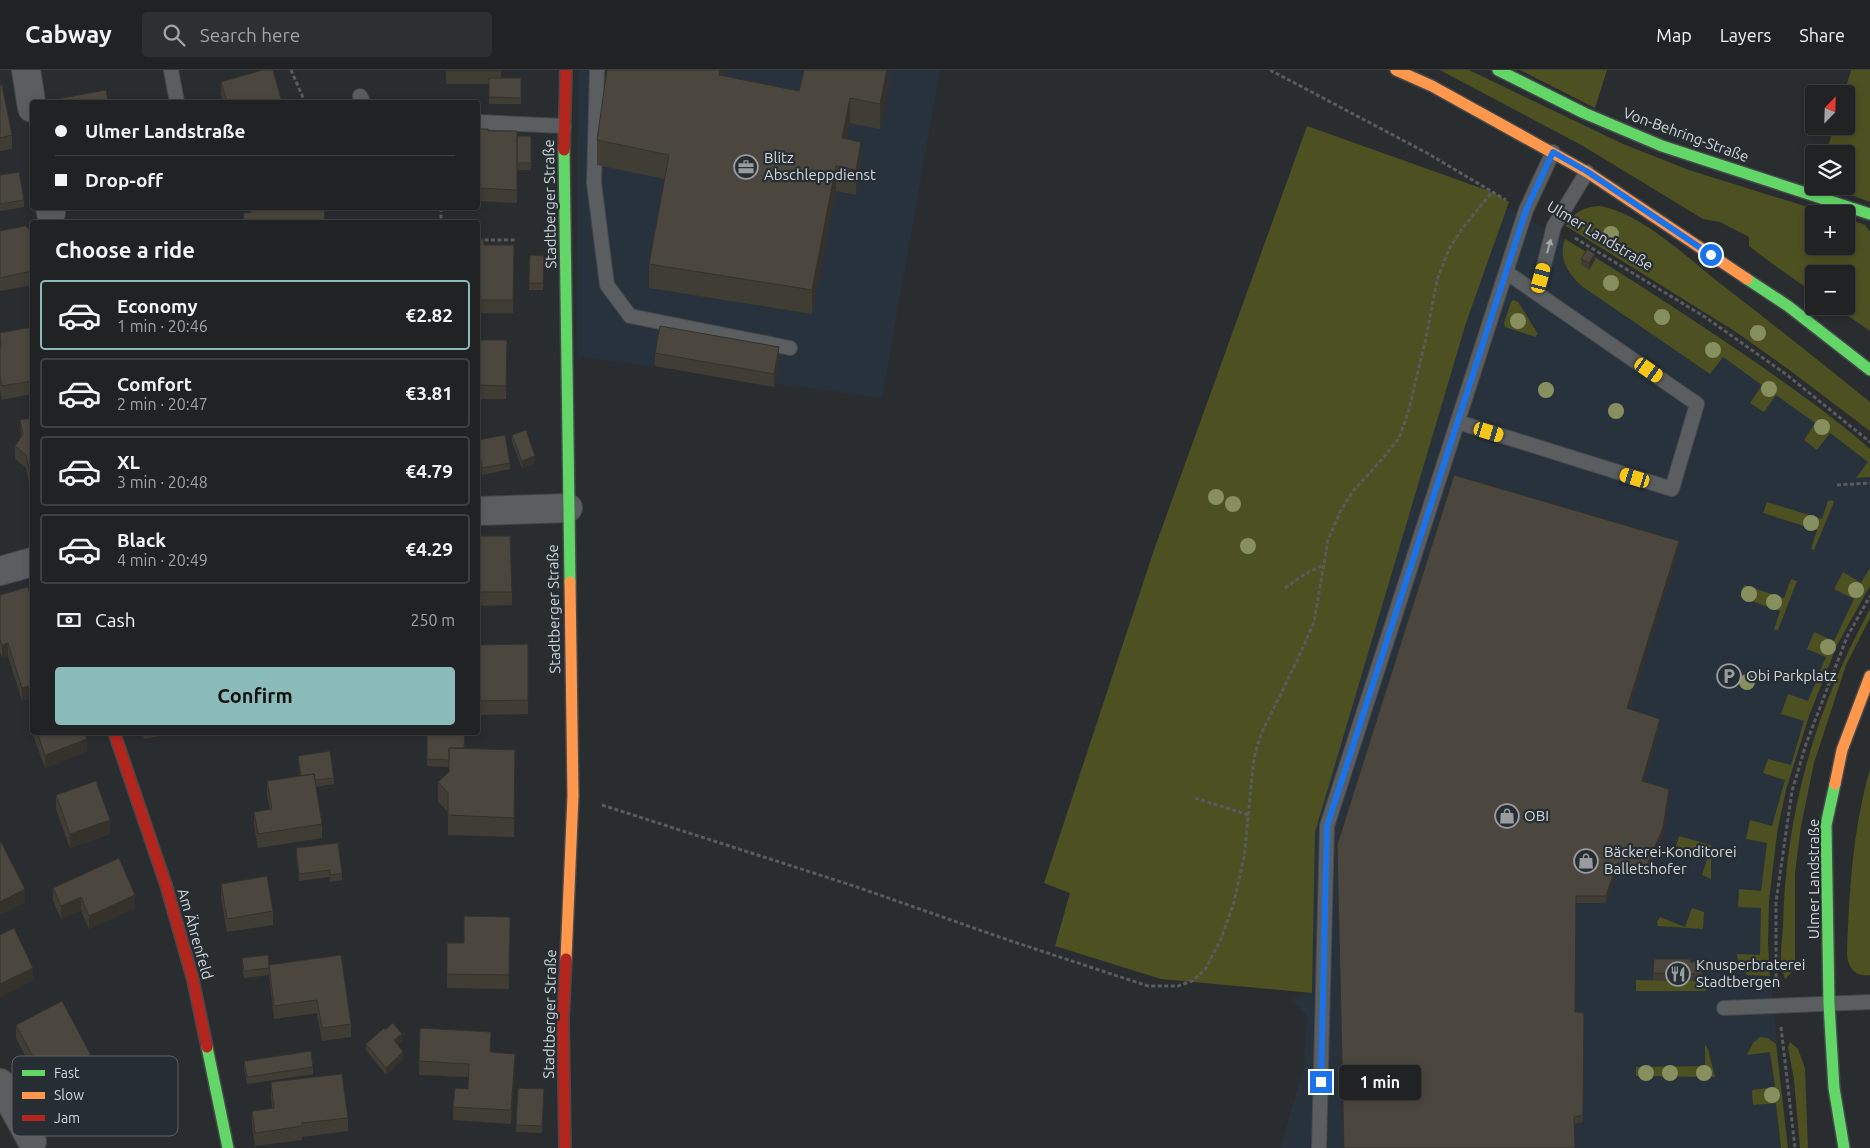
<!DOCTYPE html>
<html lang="en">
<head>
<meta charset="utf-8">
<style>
	:root { --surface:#202224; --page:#2d2f31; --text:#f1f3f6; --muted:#a2a4a6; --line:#3d3f41; --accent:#8bbbb9 }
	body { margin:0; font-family:Ubuntu,sans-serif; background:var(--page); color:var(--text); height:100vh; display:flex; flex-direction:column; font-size:19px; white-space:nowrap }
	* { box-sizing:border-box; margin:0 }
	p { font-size:16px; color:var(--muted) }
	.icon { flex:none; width:28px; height:28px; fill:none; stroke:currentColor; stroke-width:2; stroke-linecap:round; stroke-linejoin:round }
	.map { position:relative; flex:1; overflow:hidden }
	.details { position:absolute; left:30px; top:150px; width:450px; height:515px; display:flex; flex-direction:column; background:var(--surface); border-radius:5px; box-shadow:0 2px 8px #0003,0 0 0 1px var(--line) }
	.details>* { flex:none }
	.banner { position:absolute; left:30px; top:30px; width:450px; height:110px; border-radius:5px; box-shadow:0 2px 8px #0003,0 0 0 1px var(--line); display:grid; align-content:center; height:110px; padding:0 25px; background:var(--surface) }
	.needle { width:32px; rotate:23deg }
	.fabs { position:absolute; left:1805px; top:15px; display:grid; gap:10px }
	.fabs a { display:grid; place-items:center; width:50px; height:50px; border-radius:5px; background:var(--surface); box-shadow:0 2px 8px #0003,0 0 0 1px var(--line); font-size:25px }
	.end { position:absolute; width:22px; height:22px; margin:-11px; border:6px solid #1a73e8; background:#fff; box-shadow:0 0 0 2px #fff }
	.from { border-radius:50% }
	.bubble { position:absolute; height:35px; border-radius:5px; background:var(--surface); box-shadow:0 2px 8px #0003,0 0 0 1px var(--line); font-size:16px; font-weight:600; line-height:35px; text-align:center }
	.car { position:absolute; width:15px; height:30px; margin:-15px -8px; border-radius:6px; box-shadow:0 0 4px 1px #0007; background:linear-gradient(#f5c518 24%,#345 0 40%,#f5c518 0 76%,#345 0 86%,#f5c518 0) }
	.banner b { display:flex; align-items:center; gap:18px; height:48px; font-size:19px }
	.banner b+b { border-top:1px solid var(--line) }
	.banner i { width:12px; height:12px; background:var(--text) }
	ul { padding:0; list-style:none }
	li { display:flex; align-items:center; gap:15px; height:70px; margin:0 10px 8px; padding:0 15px; border:2px solid var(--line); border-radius:5px }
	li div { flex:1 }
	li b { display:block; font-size:19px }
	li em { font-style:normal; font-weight:600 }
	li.current { border-color:var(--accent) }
	li>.icon { width:45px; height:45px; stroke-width:1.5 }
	h2 { padding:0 25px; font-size:22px; line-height:60px }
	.pay { display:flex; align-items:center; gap:12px; height:55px; padding:0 25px; font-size:19px }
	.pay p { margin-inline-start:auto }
	.action { display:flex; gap:10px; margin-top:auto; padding:10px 25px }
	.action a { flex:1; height:58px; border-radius:5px; background:var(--accent); color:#111; font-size:20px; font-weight:600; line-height:58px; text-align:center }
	header { display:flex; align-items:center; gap:30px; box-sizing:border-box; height:70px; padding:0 25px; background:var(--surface); border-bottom:1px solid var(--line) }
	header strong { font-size:24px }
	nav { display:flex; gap:28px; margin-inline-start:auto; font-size:18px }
	.search { width:350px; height:45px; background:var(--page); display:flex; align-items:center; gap:12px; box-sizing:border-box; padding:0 18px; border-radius:5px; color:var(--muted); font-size:19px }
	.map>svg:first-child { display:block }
	.built { fill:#28323c }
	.green { fill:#4d5021 }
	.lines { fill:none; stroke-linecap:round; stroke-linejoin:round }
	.lane-casing { stroke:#46484b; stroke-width:16 }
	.street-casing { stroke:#46484b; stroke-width:30 }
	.fast-casing { stroke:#46484b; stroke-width:14 }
	.slow-casing { stroke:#46484b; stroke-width:14 }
	.jam-casing { stroke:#46484b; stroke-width:14 }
	.path { stroke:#595b5d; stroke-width:3; stroke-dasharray:4 2.5; stroke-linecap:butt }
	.lane { stroke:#5b5e60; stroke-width:14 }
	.street { stroke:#5b5e60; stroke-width:28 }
	.fast { stroke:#63d668; stroke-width:11 }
	.slow { stroke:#ff974d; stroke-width:11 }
	.jam { stroke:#b3261e; stroke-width:11 }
	.tree { fill:#888f5f }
	.wall { fill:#403d35 }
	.shaded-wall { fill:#34322b }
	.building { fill:#4b473e; stroke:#34322b }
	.oneway { fill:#a3a7aa }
	.route { stroke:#1a73e8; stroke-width:6 }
	.labels { text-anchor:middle; stroke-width:4.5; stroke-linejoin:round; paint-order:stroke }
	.street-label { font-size:15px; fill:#d3d8db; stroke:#272e33 }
	.poi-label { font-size:15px; fill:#d3d8db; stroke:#272e33; text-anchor:start }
	.key { fill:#272e33; stroke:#5b6165; stroke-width:1 }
	.key-label { font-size:14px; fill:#d3d8db }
</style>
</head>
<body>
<header>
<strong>Cabway</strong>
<div class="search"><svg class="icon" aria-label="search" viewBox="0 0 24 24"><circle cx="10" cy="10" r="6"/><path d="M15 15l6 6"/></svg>Search here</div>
<nav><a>Map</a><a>Layers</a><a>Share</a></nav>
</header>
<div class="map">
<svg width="1870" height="1078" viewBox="0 0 1870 1078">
	<rect width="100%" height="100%" fill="#2a2d30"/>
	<path class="built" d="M578,0H940L882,328L577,286Z
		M1507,137L1609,195L1732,276L1795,320L1853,364L1870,379V516L1837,575L1809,646L1786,720L1777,763L1769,831L1768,873L1777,977L1788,1078H1280L1304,997L1307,945L1291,930L1312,922L1314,762L1466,253Z"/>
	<path class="green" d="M1440,0H1469L1623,74L1689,100L1830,144H1814V176H1846V148L1865,155L1870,162V261L1834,236H1846V204H1814V223L1774,195L1749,176V167L1720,152L1703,149L1583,76Z
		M1520,0H1607L1595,38Z
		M1851,0H1870V132L1826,116H1846V84H1826L1834,56H1846V24H1844Z
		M1307,56L1492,122L1509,132L1466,253L1315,762L1312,923L1161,909L1055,876L1070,823L1044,813L1154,480Z
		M1599,136C1638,141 1687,187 1717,211C1769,251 1819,291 1870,332V361L1788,299L1736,262L1566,156C1574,142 1584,137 1599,136Z
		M1565,169C1632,209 1697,252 1761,296C1798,322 1836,349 1870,379V407L1856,408L1868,392L1830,363L1817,380L1804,370L1815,353L1776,325L1764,342L1750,333L1762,315L1723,287L1710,304L1583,217C1568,204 1558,189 1565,169Z
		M1513,230L1518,232L1538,264L1535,267L1505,257L1504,253L1511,232Z
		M1832,430L1834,432L1814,480L1811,479L1817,460L1763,443L1767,432L1822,449L1828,431Z
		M1870,498V516L1837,575L1809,646L1786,720L1777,763L1769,831L1768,873L1770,906L1747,905L1745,902V891H1738L1737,884L1760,885L1761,838L1738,837L1739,819L1761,821L1767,773L1746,769L1750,750L1772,756L1785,710L1763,703L1768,689L1791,695L1804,651L1781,644L1788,624L1808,631L1826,587L1807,579L1814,562L1834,571L1854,529L1834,519L1843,502L1861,513Z
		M1791,509L1797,511L1778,560H1774L1780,541L1740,527L1744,515L1784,528Z
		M1870,539V548L1846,595L1814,693L1801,756L1795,803V893L1792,902L1785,909C1778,894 1782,873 1783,857C1785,744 1816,637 1870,539Z
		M1870,699V905C1855,907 1848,898 1847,884C1849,821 1853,759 1870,699Z
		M1679,766L1711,775V809L1702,805L1708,786L1676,776Z
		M1692,838L1704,842L1703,859L1658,856L1657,852L1660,847L1685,857Z
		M1636,910L1706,911V921H1636Z
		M1760,967L1768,968L1776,974L1788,1078H1781L1776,1033L1753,1035L1752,1020L1775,1017L1770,982L1747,985L1753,973Z
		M1790,972L1798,979L1805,998L1808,1078H1800L1794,1010L1788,977Z
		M1705,975L1708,979L1715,1007L1636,1006V997L1705,996Z"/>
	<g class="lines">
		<g class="lane-casing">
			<path id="lane" d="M171,0L177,32
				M597,0L594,113L607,215L630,246L790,278
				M360,26L363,32
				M478,52L564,56
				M1537,223L1554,156L1587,102
				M1458,352L1672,419L1697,334L1506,202
				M1724,938L1870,932
				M1319,1078L1327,756L1526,140L1553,82"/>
		</g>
		<g class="street-casing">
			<path id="street" d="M26,0L32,38
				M50,138L51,143
				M478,441L568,438
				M0,501L32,492
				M0,1013L32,1071"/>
		</g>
		<g class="fast-casing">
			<path id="fast" d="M1498,0L1584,43L1662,76L1870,144
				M564,80L570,512
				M1747,209L1788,236L1870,300
				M1835,714L1826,755L1829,934L1834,1018L1844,1078
				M207,977L228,1078"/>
		</g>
		<g class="slow-casing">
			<path id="slow" d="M1396,0L1432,16L1587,102L1747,209
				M1835,714L1842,680L1870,606
				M566,889L573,726L570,512"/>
		</g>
		<g class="jam-casing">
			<path id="jam" d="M564,80L566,0
				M114,662L166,815L193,910L207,977
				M565,1078L563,949L566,889"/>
		</g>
		<path class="path" d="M291,0L305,32
			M1270,0L1427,83L1506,130
			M441,138V152
			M1575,168L1705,247L1787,305L1870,372
			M478,170H517
			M1837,415L1870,413
			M1285,518L1305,504L1321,496
			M1195,728L1249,745
			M602,735L854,816L1011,871L1148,916H1178L1192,911L1205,900L1221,869L1234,832L1244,787L1254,688L1261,664L1297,591L1314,552L1328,470L1340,442L1353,421L1384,387L1399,368L1408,343L1426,268L1437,210L1449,179L1462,159L1492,122
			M1776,914V832L1792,721L1806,674L1847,567L1870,526
			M1781,957L1795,1078"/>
		<use href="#lane" class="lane"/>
		<use href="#street" class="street"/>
		<use href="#fast" class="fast"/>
		<use href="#slow" class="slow"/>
		<use href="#jam" class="jam"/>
	</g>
	<g class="tree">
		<circle cx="1611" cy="164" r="8"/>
		<circle cx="1611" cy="213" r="8"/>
		<circle cx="1662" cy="247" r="8"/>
		<circle cx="1518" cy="251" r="8"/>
		<circle cx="1758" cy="263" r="8"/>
		<circle cx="1713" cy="280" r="8"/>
		<circle cx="1769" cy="319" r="8"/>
		<circle cx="1546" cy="320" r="8"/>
		<circle cx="1616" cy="341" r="8"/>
		<circle cx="1822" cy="357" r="8"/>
		<circle cx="1216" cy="427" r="8"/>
		<circle cx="1233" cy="434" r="8"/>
		<circle cx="1811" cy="453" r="8"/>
		<circle cx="1248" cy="476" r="8"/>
		<circle cx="1856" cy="520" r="8"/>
		<circle cx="1749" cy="524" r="8"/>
		<circle cx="1774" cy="532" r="8"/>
		<circle cx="1828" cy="577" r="8"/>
		<circle cx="1747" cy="612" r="8"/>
		<circle cx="1646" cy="1003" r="8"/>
		<circle cx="1670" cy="1003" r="8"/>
		<circle cx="1704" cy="1003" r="8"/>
		<circle cx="1772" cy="1025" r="8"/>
	</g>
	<path class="wall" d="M446,0H501V8H521V34H489V14H446Z
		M889,0V12L880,59L850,53L846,69L861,97L856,125L836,121L812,244L649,218V194L665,109L597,95V70L723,6L799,21Z
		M221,12L282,32H223L221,25Z
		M0,15L12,65V79L0,81Z
		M478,59L517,66H531V100H517V133L478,131Z
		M0,105L24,130V137L0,141Z
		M0,161H32V215L0,221Z
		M478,169L484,175H514L513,243H478Z
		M530,185L544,186L543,220H529Z
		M1581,189L1595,190L1589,200L1581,195Z
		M32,257V324L2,330L0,320V263Z
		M478,270H507L506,329H478Z
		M655,283L779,290L774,317L655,296Z
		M32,348V412L29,413L26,398L15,389V376L21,367L20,350Z
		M512,365L535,393L522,398L512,372Z
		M478,370L510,393V399L482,405L478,381Z
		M478,466L512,522V535L478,536Z
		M1679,478L1629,639L1660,656L1644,711L1669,726L1663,765L1645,807L1617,800L1606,833H1576L1575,942L1584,950L1583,1052L1574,1054L1344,1078Z
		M0,525L32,534L22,631L8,586L2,588L0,582Z
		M478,575L528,630V644L478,645Z
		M31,646H32V662H84L87,682L45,698L31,660Z
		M142,662H180L144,669Z
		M182,662H195L182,665Z
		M427,662L464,678L515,680L514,767L448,765V742L438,732V712L449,702V697L427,696Z
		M298,686L334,708V714L316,717L322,754V768L258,778L254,755V742L270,740L267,725V711L300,706L298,692Z
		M56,725L110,764L70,778L56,739Z
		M296,778L342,803V810L330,812V807L299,811L296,785Z
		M221,814L273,841V855L227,862L221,827Z
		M53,818L135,838L89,859L81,840L61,849L53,831Z
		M510,847L509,919L447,918V873H464Z
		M242,888L269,895L351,954V967L322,971L317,943L274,949L269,905L244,908L242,895Z
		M1654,889L1690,892L1701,891L1702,911L1653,910Z
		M16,955L91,999L45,1023L16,968Z
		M385,960L402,971L397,974L403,989L386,1005L366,980V974Z
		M491,975V982L515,997L511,1054L453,1050V1037L468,1019V1007L419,1005V991Z
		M244,991L313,997V1004L247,1014L244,998Z
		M114,1008L175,1039L130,1058L114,1021Z
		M271,1012L348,1048V1061L302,1067V1070L255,1076L252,1054V1041L272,1039L271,1026Z
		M544,1026L542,1063L516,1062V1055Z"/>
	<path class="shaded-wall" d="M720,0H724L719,30V5Z
		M887,0H889V12L880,59V34Z
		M850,28V53L842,93V68Z
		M861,72V97L856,125V100Z
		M836,96V121L812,244V220Z
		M1595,184V190L1589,200V193Z
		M779,277V290L774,317V304Z
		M535,386V393L522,398V391Z
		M1679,471V478L1627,645V638Z
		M8,573V586L2,588V575Z
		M32,615V628L22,631V618Z
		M1660,649V656L1642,718V711Z
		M87,669V682L45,698V685Z
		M1669,719V726L1663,765L1645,807V800Z
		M110,750V764L70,778V764Z
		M1617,793V800L1606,833V826Z
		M25,819V833L0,845V832Z
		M135,825V838L89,859V846Z
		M81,827V840L61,849V836Z
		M33,898V911L0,927V914Z
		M402,964V971L394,977V970Z
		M403,982V989L386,1005V998Z
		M515,984V997L511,1054V1040Z
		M91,985V999L45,1023V1009Z
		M175,1026V1039L130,1058V1045Z"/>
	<path class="building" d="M262,0H273L282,32H227L221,12Z
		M446,0H501V1H446Z
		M607,0H720L719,5L799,21L804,0H887L880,34L850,28L842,68L861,72L856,100L836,96L812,220L649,194L669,85L597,70Z
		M489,8H521V28L489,27Z
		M0,15H2L12,65L0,68Z
		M106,20L108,32H46V31Z
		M478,59H488V61H517V120L478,118Z
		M517,66H531V93H517Z
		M19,102L24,130L0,134V105Z
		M251,138H325L324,152H243L244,142L250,143Z
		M25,156L32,161V201L0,208V161Z
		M478,169H484V175H514L513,230H478Z
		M1587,179L1595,184L1589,193L1581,189Z
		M530,185L544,186L543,213H529Z
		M660,256L779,277L774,304L655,283Z
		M32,257V311L2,316L0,307V277H1L0,263Z
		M478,270H507L506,316L478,315Z
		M32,348V399H29L26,385L15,376L23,364L20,350Z
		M526,360L535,386L522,391L512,365Z
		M505,365L510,393L482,398L478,370Z
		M1454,405L1679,471L1627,638L1660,649L1642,711L1669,719L1663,758L1645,800L1617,793L1606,826H1576L1575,942L1584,943L1583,1045L1574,1047L1575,1078H1344L1337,775Z
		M478,466H510L512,522H478Z
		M28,517L32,534V615L22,618L8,573L2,575L0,569V525Z
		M528,574V630L478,631V575Z
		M37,662H84L87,669L45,685Z
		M427,662H465L464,678H449V690L427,689Z
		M449,678L515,680L514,748L448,745V723L438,712L449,702Z
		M330,681L334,708L315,710L314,704L301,706L298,686Z
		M314,704L322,754L258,764L254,742L272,739L267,711Z
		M96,711L110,750L70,764L56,725Z
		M0,772H1L25,819L0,832Z
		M338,773L342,803L330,805V800L299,804L296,778Z
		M119,788L135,825L89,846L81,827L61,836L53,818Z
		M267,806L273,841L227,849L221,814Z
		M464,846L510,847L509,905L447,904V873H464Z
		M14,858L33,898L0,914V865Z
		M268,885L269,895V898L244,901L242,888Z
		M341,885L351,954L322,958L317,930L274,936L269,895Z
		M1654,889H1690V892L1701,891L1702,904L1653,903Z
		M62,931L91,985L45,1009L16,955Z
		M393,953L402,964L394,970L403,982L386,998L366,974L384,958L385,960Z
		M420,958L491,962L490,982L515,984L511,1040L453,1037L455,1018L468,1019L469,994L419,991Z
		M311,981L313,997L247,1007L244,991Z
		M342,1004L348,1048L302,1053V1056L255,1063L252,1041L274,1038L271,1012Z
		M518,1018L544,1019L542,1056L516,1055Z"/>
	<defs><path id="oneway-solid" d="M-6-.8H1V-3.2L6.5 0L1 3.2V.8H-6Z" transform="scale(1.25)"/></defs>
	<use class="oneway" href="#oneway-solid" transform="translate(1549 176) rotate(-75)"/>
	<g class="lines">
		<path class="route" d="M1321,1012L1327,756L1526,140L1553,82L1588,102L1711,185"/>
	</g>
	<defs>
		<g id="office-ring" transform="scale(1.25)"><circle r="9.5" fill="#272e33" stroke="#989c9f" stroke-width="1.5"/><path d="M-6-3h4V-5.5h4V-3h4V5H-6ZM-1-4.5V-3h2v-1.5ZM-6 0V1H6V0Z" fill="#989c9f"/></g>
		<g id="parking-ring" transform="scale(1.25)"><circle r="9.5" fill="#272e33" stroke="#989c9f" stroke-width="1.5"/><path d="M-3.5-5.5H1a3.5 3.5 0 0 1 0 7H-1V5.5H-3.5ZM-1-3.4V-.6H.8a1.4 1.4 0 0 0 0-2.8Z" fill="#989c9f"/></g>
		<g id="shop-ring" transform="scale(1.25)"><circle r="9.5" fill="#272e33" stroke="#989c9f" stroke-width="1.5"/><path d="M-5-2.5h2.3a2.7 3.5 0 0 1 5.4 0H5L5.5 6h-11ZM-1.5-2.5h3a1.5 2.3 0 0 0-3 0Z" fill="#989c9f"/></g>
		<g id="restaurant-ring" transform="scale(1.25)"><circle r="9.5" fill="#272e33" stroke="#989c9f" stroke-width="1.5"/><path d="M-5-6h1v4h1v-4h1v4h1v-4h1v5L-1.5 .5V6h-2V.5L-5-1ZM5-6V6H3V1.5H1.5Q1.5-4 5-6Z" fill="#989c9f"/></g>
	</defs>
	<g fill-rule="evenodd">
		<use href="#office-ring" x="746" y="97"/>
		<use href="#parking-ring" x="1729" y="606"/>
		<use href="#shop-ring" x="1507" y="746"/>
		<use href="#shop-ring" x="1586" y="791"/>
		<use href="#restaurant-ring" x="1678" y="904"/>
	</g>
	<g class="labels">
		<g class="street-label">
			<text transform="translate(1686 65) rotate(20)" y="5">Von-Behring-Straße</text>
			<text transform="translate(550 134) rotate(-91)" y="5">Stadtberger Straße</text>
			<text transform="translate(1600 166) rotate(31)" y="5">Ulmer Landstraße</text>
			<text transform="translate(554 539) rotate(-91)" y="5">Stadtberger Straße</text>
			<text transform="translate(1814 809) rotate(-90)" y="5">Ulmer Landstraße</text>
			<text transform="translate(195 864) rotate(74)" y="5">Am Ährenfeld</text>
			<text transform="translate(550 944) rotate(-89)" y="5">Stadtberger Straße</text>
		</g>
		<g class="poi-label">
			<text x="764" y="93">Blitz<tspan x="764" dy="17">Abschleppdienst</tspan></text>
			<text x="1746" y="611">Obi Parkplatz</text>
			<text x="1524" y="751">OBI</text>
			<text x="1604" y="787">Bäckerei-Konditorei<tspan x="1604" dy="17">Balletshofer</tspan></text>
			<text x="1696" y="900">Knusperbraterei<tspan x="1696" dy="17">Stadtbergen</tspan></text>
		</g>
	</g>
	<rect x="12" y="986" width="166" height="80" rx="8" class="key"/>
	<rect x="22" y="1000" width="23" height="6" fill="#63d668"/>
	<rect x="22" y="1022" width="23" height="7" fill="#ff974d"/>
	<rect x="22" y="1045" width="23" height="6" fill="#b3261e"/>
	<g class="key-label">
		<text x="54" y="1008">Fast</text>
		<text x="54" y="1030">Slow</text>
		<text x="54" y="1053">Jam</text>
	</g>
</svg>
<div class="fabs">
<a><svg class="needle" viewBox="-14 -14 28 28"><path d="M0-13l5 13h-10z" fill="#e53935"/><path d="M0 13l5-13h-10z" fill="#a2a4a6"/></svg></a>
<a><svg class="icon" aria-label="layers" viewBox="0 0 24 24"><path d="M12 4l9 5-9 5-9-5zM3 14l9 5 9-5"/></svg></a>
<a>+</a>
<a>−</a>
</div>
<i class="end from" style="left:1711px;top:185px"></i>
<i class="end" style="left:1321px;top:1012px"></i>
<div class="bubble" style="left:1339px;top:995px;width:82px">1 min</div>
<i class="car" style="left:1541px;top:208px;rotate:15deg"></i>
<i class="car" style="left:1649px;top:300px;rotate:125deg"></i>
<i class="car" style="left:1489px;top:362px;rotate:107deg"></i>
<i class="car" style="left:1635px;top:408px;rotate:287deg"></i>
<div class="banner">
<b><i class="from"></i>Ulmer Landstraße</b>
<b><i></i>Drop-off</b>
</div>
<section class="details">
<h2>Choose a ride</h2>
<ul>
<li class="current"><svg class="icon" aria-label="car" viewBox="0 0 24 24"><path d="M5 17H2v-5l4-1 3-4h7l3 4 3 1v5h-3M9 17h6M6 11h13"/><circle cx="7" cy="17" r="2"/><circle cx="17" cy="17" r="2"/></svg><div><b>Economy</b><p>1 min · 20:46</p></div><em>€2.82</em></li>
<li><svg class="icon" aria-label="car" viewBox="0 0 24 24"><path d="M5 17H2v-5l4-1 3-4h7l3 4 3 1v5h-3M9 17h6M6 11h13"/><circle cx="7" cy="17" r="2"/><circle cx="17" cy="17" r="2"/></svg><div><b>Comfort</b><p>2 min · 20:47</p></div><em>€3.81</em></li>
<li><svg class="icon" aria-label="car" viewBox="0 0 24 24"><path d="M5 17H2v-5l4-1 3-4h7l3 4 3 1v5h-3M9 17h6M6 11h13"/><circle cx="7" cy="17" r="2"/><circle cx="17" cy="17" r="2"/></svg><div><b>XL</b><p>3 min · 20:48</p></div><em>€4.79</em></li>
<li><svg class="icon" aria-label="car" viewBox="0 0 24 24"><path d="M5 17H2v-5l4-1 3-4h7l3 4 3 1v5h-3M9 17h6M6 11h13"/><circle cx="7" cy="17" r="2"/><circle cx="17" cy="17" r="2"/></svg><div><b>Black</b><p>4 min · 20:49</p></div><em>€4.29</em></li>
</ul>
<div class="pay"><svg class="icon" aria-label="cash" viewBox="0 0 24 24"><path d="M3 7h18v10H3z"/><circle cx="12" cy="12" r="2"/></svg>Cash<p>250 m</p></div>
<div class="action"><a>Confirm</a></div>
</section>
</div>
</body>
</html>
